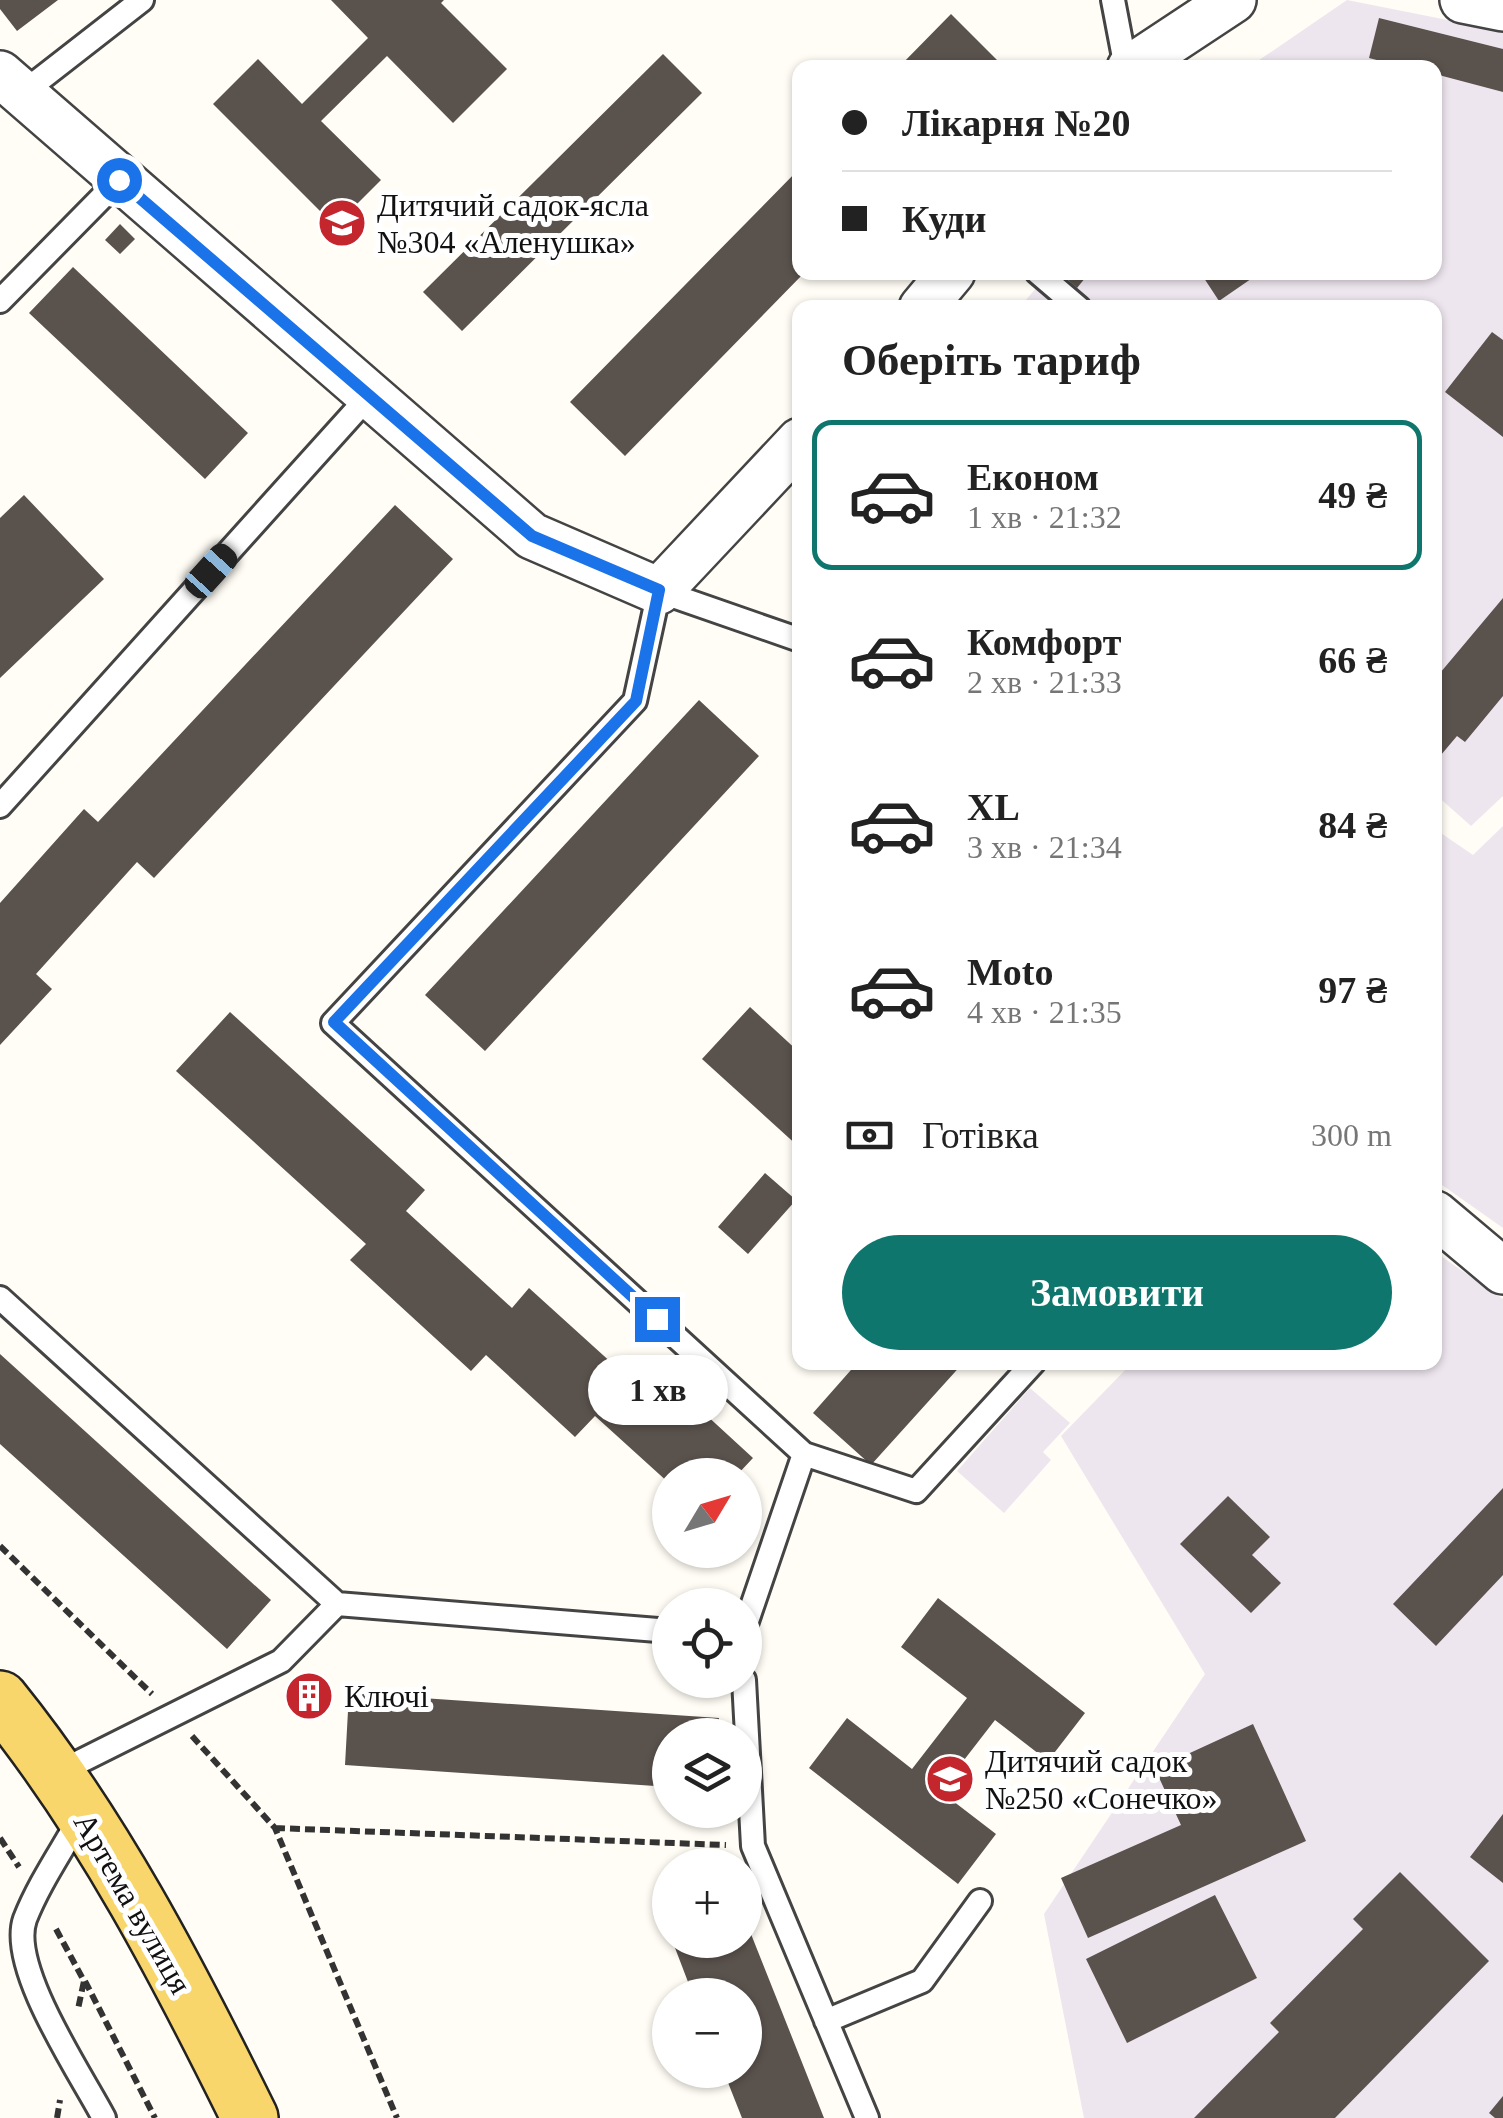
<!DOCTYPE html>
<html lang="uk">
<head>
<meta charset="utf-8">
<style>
	:root { --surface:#fff; --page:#f6f6f6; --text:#222; --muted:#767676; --line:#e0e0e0; --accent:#0f766e }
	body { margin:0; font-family:Georgia,serif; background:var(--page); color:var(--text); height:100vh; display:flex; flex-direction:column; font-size:38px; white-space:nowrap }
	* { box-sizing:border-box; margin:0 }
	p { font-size:32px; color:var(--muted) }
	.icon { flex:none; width:55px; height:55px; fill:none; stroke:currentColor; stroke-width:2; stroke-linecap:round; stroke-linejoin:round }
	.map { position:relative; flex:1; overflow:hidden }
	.side { position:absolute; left:792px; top:300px; width:650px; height:1070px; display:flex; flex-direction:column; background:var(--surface); border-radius:20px; box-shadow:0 2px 8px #0004 }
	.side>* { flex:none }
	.banner { position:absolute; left:792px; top:60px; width:650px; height:220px; border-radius:20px; box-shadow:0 2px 8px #0004; display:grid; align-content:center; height:220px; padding:0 50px; background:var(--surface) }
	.needle { width:65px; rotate:52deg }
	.fabs { position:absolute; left:652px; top:1458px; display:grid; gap:20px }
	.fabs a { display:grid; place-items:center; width:110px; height:110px; border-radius:50%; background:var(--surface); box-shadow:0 2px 8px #0004; font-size:50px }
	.end { position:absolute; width:45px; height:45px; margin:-22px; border:12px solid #1a73e8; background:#fff; box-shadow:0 0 0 5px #fff }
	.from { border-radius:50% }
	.bubble { position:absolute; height:70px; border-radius:35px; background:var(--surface); box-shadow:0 2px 8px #0004; font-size:32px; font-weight:700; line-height:70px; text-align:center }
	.car { position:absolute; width:30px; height:60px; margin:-30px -15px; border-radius:12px; box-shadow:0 0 8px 2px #0007; background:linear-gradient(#222 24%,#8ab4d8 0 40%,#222 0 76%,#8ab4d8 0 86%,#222 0) }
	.banner b { display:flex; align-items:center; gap:35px; height:95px; font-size:38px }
	.banner b+b { border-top:2px solid var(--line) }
	.banner i { width:25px; height:25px; background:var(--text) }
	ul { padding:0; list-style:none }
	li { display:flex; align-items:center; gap:30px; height:150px; margin:0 20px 15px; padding:0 30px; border:5px solid transparent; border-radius:20px }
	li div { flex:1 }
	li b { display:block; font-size:38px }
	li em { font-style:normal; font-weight:700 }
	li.on { border-color:var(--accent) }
	li>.icon { width:90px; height:90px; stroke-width:1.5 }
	h2 { padding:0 50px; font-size:45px; line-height:120px }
	.pay { display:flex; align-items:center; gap:25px; height:110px; padding:0 50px; font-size:38px }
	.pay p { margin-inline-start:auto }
	.button { display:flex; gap:20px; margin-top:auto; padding:20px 50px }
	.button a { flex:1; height:115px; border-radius:60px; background:var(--accent); color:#fff; font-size:40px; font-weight:700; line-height:115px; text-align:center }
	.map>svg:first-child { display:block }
	.industrial { fill:#eee6ef }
	.building { fill:#5a524d }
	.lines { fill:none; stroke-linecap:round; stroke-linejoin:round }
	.service-casing { stroke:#444; stroke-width:28 }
	.minor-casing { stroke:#444; stroke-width:50 }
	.primary-casing { stroke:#222; stroke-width:60 }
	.path { stroke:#333; stroke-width:6; stroke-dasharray:10 5; stroke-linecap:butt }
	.service { stroke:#fff; stroke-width:22 }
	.minor { stroke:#fff; stroke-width:45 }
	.primary { stroke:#f9d66b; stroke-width:55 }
	.route { stroke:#1a73e8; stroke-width:12 }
	.labels { text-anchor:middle; stroke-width:10; stroke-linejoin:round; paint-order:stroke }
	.poi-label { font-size:32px; fill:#111; stroke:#fff; text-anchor:start }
	.street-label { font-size:32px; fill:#111; stroke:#fff }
</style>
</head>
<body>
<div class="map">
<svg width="1503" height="2118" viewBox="0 0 1503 2118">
	<rect width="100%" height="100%" fill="#fffdf5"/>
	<path class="industrial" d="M1347,0L1503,31V796L1471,826L1435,794V308H1019L1049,273L1435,272V68L1249,67Z
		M1503,826V1228L1435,1180V829L1473,855Z
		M1435,1252L1503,1299V2118H1084L1044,1914L1205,1674L1061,1436L1132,1363L1435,1362Z
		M1030,1388L1070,1423L1043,1452L1051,1460L1004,1513L957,1471Z"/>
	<path class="building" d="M0,0H58L17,31L0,9Z
		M331,0H444L441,3L507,69L453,123L387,56L321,121L381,180L335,226L213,104L258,59L302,104L368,38Z
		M951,14L1005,68H898Z
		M1379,18L1503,49V92L1435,74V68H1408L1369,58Z
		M663,54L702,93L462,331L423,292Z
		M800,168V272H805L625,456L570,402Z
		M120,224L135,239L120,254L105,240Z
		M73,267L248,433L205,479L29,313Z
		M1059,272H1090L1077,288Z
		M1200,272H1261L1219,301Z
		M1492,332L1503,340V437L1445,392Z
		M24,495L104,579L0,678V518Z
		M395,505L453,559L154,878L137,862L36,974L52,989L0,1045V903L84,809L98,822Z
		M1503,598V696L1465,742L1457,736L1435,762V679Z
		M699,700L759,756L485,1051L425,995Z
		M750,1007L800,1053V1148L702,1059Z
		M230,1012L425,1190L406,1211L512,1308L529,1288L625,1375L642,1356L753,1458L737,1475H670V1484L595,1416L575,1437L486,1355L471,1371L350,1260L366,1244L176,1071Z
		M765,1173L796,1200L748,1254L718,1227Z
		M0,1354L271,1600L227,1649L0,1444Z
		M858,1362H964L871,1465L813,1413Z
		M1503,1488V1575L1436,1646L1393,1604Z
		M1228,1496L1270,1537L1252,1555L1281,1583L1251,1613L1180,1544Z
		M938,1598L1085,1713L1048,1761L995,1720L940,1791L996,1834L958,1884L809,1768L847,1718L912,1769L967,1698L901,1647Z
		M309,1681L323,1694L309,1710L294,1697Z
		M349,1693L719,1718L718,1735H670V1787L345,1765Z
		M1253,1724L1306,1841L1088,1938L1061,1878L1181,1825L1155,1769Z
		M1503,1814V1883L1470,1857Z
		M1400,1872L1489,1961L1335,2118H1194L1279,2032L1270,2023L1363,1929L1353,1919Z
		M1215,1895L1257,1978L1127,2043L1086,1959Z
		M670,1908V1935L660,1911Z
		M745,1919L782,2012L824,2118H742L723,2070H745V1995H693L672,1940H745Z
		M1503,2096V2118H1495L1489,2113Z"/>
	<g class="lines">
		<g class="service-casing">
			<path id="service" d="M1113,0L1126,68
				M20,95L142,0
				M1037,272L1079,308
				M0,301L119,180
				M800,640L659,591L635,701L333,1023L804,1454L916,1491L1034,1362
				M0,806L369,396
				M0,1298L337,1604L281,1661L59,1772
				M337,1604L670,1631
				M745,1627L804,1454
				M744,1680L753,1846L867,2118
				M81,1816C63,1849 39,1883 25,1919C8,1967 81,2074 104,2118
				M826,2021L922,1981L980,1901"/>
		</g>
		<g class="minor-casing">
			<path id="minor" d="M1463,0L1503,8
				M1130,68L1233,0
				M0,74L532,536L659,591L800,441
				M922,308L952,272
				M1435,1214L1503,1271"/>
		</g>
		<g class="primary-casing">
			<path id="primary" d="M0,1699C102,1825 178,1972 250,2118"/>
		</g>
		<path class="path" d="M0,1546L152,1694
			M192,1736L275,1828L397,2118
			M275,1828L726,1845
			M0,1838L19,1867
			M56,1929L84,1981L78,2009
			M85,1981L155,2118
			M57,2118L60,2100"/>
		<use href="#service" class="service"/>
		<use href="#minor" class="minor"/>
		<use href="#primary" class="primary"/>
	</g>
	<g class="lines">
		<path class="route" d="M119,180L532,536L659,590L636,701L334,1022L657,1319"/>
	</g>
	<defs>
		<g id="school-disc" transform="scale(2.5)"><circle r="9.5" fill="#c4262e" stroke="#fff"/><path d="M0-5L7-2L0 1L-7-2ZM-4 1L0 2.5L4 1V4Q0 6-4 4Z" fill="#fff"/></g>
		<g id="building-disc" transform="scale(2.5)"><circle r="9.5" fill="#c4262e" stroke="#fff"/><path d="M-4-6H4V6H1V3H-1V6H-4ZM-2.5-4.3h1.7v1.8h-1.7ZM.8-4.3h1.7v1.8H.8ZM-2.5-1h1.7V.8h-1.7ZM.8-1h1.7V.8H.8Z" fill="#fff"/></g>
	</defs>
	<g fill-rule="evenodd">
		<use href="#school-disc" x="342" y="223"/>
		<use href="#building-disc" x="309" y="1696"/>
		<use href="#school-disc" x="950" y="1779"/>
	</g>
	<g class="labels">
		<g class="poi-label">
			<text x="377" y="216">Дитячий садок-ясла<tspan x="377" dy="37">№304 «Аленушка»</tspan></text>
			<text x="344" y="1707">Ключі</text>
			<text x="985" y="1772">Дитячий садок<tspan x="985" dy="37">№250 «Сонечко»</tspan></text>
		</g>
		<g class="street-label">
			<text transform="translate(133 1903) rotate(60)" y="11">Артема вулиця</text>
		</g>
	</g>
</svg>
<div class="fabs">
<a><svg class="needle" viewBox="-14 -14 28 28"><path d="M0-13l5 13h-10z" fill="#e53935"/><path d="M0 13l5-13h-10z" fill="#767676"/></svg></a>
<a><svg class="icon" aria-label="locate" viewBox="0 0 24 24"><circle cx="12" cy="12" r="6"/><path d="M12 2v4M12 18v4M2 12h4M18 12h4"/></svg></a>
<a><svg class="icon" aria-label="layers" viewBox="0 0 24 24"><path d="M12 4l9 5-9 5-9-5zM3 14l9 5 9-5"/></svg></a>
<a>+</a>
<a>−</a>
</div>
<i class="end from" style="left:119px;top:180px"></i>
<i class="end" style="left:657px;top:1319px"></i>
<div class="bubble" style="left:588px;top:1355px;width:140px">1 хв</div>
<i class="car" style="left:211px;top:571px;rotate:42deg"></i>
<div class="banner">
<b><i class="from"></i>Лікарня №20</b>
<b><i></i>Куди</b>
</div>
<section class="side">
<h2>Оберіть тариф</h2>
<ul>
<li class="on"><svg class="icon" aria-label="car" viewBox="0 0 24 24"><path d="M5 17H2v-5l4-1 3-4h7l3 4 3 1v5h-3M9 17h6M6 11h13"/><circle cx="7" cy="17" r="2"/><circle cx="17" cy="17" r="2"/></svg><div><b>Економ</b><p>1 хв · 21:32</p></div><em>49 ₴</em></li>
<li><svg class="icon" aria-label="car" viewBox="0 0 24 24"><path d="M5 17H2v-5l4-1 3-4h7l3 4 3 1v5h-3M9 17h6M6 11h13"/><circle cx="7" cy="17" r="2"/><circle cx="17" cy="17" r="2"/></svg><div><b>Комфорт</b><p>2 хв · 21:33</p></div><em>66 ₴</em></li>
<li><svg class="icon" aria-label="car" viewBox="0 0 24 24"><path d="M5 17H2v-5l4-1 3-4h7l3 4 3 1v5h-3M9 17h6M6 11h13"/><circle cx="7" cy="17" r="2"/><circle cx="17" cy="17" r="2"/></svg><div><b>XL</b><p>3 хв · 21:34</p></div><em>84 ₴</em></li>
<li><svg class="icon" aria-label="car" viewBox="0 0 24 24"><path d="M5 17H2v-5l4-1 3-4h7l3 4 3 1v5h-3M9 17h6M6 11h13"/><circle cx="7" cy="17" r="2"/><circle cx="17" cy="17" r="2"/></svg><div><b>Moto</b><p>4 хв · 21:35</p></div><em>97 ₴</em></li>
</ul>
<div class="pay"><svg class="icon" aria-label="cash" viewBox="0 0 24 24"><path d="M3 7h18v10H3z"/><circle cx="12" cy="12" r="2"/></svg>Готівка<p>300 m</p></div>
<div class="button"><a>Замовити</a></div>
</section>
</div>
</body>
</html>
